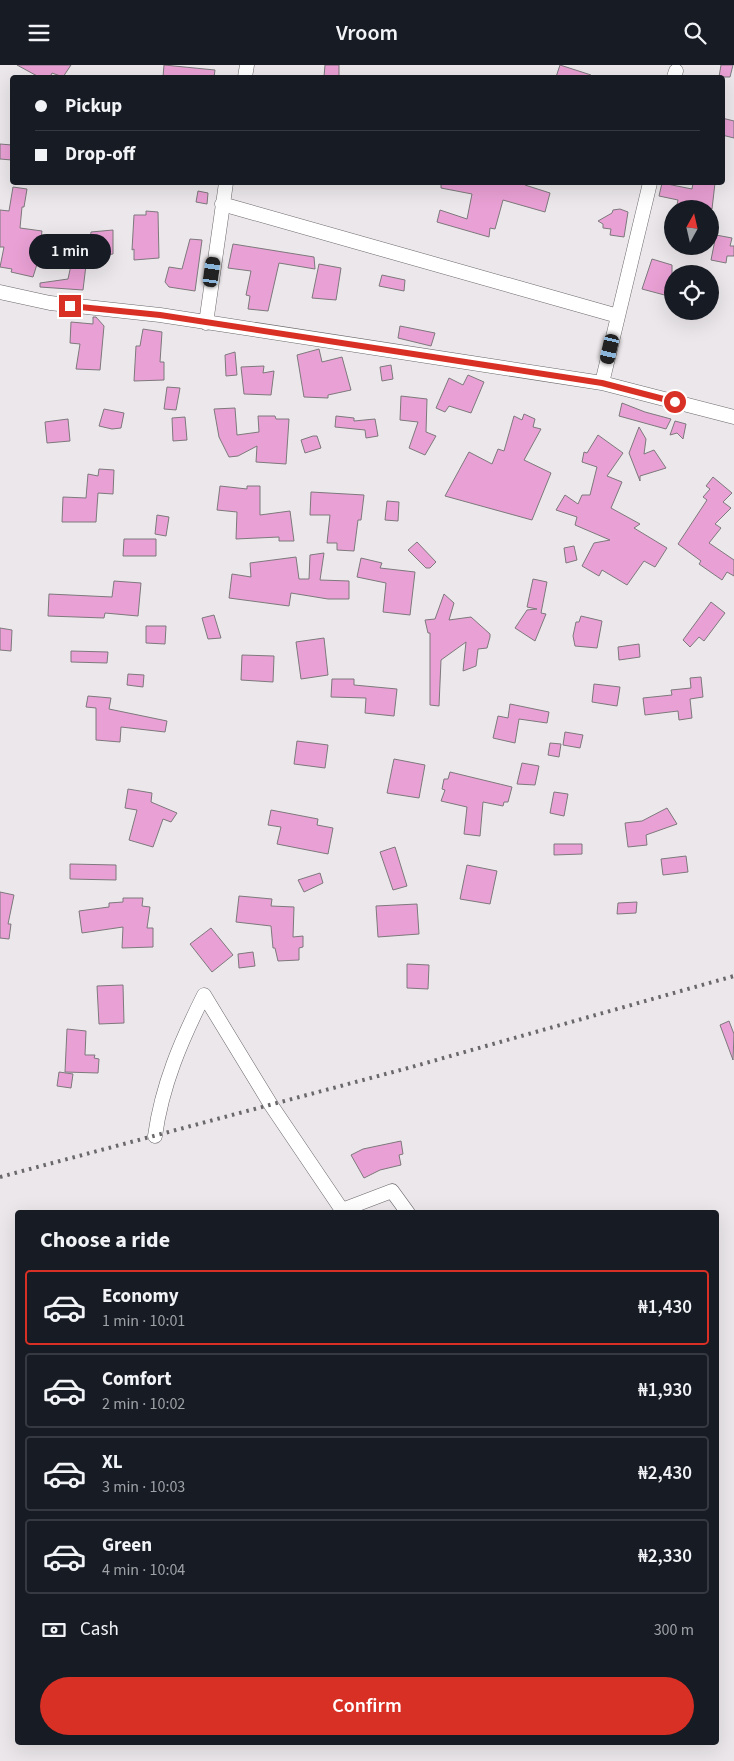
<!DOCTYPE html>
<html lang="en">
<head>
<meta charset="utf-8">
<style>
	:root { --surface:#171b24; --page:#20242c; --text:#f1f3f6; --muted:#9ea1a6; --line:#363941; --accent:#d93025 }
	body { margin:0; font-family:"Source Sans 3",sans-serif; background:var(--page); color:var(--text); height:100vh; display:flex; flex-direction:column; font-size:19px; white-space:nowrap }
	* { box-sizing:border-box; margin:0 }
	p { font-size:16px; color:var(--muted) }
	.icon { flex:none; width:28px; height:28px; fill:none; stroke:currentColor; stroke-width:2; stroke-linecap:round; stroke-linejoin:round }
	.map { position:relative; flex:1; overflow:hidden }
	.panel { position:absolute; left:15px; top:1145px; width:704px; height:535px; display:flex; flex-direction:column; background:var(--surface); border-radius:5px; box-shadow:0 5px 20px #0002 }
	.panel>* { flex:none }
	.banner { position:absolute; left:10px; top:10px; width:715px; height:110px; border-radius:5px; box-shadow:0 5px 20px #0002; display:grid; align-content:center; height:110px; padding:0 25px; background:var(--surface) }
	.needle { width:32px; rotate:8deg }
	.buttons { position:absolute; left:664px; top:135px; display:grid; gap:10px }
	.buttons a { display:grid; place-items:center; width:55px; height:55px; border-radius:50%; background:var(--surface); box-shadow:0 5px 20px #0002; font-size:25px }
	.end { position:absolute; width:22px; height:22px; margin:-11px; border:6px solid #d93025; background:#fff; box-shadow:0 0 0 2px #fff }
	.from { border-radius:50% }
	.bubble { position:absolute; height:35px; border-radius:18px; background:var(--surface); box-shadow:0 5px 20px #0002; font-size:16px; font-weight:600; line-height:35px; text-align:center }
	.car { position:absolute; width:15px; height:30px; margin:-15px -8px; border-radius:6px; box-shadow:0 0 4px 1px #0007; background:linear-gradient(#222 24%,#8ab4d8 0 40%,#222 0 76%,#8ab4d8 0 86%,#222 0) }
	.banner b { display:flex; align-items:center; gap:18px; height:48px; font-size:19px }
	.banner b+b { border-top:1px solid var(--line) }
	.banner i { width:12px; height:12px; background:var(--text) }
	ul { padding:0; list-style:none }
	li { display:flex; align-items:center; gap:15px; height:75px; margin:0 10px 8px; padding:0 15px; border:2px solid var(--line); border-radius:5px }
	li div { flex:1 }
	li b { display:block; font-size:19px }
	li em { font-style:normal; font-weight:600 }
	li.current { border-color:var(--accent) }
	li>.icon { width:45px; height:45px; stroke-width:1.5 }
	h2 { padding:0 25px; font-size:22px; line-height:60px }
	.pay { display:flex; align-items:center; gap:12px; height:55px; padding:0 25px; font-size:19px }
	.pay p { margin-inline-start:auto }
	.primary-button { display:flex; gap:10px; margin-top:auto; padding:10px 25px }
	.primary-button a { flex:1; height:58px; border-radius:30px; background:var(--accent); color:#fff; font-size:20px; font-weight:600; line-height:58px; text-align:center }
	header { display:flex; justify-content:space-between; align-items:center; height:65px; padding:0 25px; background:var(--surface); font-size:22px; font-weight:600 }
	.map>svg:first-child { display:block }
	.building { fill:#e9a0d4; stroke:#7d797c }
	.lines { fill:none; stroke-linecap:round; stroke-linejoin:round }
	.minor-casing { stroke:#6c686b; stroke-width:15 }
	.minor { stroke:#fff; stroke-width:14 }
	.rail { stroke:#6a686a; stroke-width:4; stroke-dasharray:2.5 5; stroke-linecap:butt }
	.route { stroke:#d93025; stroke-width:6 }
</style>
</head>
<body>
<header><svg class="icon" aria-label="menu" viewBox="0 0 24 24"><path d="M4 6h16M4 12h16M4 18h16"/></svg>Vroom<svg class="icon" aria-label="search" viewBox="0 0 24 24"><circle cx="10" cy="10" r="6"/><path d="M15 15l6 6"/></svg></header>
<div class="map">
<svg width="734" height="1696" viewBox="0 0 734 1696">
	<rect width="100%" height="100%" fill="#ebe7ea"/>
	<path class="building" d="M17,0H71L63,12L52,8L50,12H39Z
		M164,0L215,5L214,12H163Z
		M325,0H339V12H324Z
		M560,0L591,10V12H556Z
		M721,0H733L730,12H719Z
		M722,53L734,56V73L722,70Z
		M0,79L12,80V95L0,94Z
		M441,118H525V120L550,128L545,147L503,135L495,164L490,163L489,172L437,157L440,145L467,154L472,129L441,123Z
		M662,118L692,124L693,118H715L712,144H676L678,135L659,131Z
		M13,122L27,124L24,142H22L20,163L42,166L38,196L33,212L11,207L12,204L0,202L4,182H0V145L9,146Z
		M198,126L208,128L207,139L196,137Z
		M620,144L628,147L624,172L610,170L611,164L603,163V159L598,156L612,148L613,145Z
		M146,146L158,147L159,193L134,195V184L132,185L134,150H146Z
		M113,165V189L88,192L91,167Z
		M716,170L732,173L730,181H734V191H727L726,198L711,195Z
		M190,174L202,175L195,226L169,222L165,217L169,202L182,204Z
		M233,179L314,192L315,204L279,198L268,246L248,244L250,231L246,230L251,206L228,203Z
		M652,194L672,200V232L642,224Z
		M319,199L341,203L336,235L312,233Z
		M71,200H86L83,225L40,222V218L68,214Z
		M382,210L405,215L404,226L379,221Z
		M93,252H96L104,261L100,305L76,304L80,279L70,278L71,257L93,259Z
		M400,261L435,268L431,281L398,273Z
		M143,264L162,267L160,297H164V315L134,316L136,281H140Z
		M319,284L322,297L342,292L351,325L328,330V333L304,332L297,290Z
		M235,287L237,310L226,311L225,290Z
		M391,300L393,314L382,316L380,302Z
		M264,301L263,308L274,306L271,330L244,329L241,302Z
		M468,310L484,317L471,348L449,341L445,347L436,343L449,313L463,320Z
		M167,322L180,323L176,345L164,344Z
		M401,331L427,334L426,367L436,371L425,390L409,383L418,357L400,355Z
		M622,338L645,347L671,354L666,364L619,351Z
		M235,343L237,370L259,367L258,351H275L276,354H289L286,399L256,397L257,381L238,391L229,392L219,372L214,344Z
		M104,344L124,348L121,363L112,364L99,361Z
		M524,349L535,354L533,362L541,364L524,395L551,408L532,455L445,431L469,387L492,399L498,384L504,386L514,351L522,355Z
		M336,351L354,353V356L375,354L378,371L366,373L365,365L335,362Z
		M185,352L187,375L173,376L172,353Z
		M68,354L70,376L47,378L45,357Z
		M675,356L686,359L683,374L677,368L670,370Z
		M639,362L646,374L644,389L654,385L666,403L640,411V416L629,388Z
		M598,370L623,388L607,411L622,417L611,443L640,459L634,463L667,483L655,502L644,496L627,520L602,505L599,511L582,501L594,478L610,475L575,460L577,452L556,445L565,430L578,439L582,430H590L597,402L582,397L584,387L587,388Z
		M313,371H317L321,383L305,388L301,375Z
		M99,404L114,405L113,429L98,428L96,457H62L63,432L86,433L88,409L98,411Z
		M713,412L732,428L723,437L731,443L715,459L721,463L709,478L734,495V511L727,507L722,515L699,499L701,496L678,479L707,435L703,432L710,424L706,421Z
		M220,421L247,424V421H260V450L290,446L294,476H279V472L236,474L237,447L217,445Z
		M311,427L364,430L361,455H358L354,486L337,485V478H327L330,450H310Z
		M387,436L399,437L398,456L385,455Z
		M157,450L169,452L166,471L155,469Z
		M124,474H156V491H123Z
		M417,477L436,497L430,503H426L408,485Z
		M574,481L577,495L566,498L564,483Z
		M324,488L320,515L349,516V534H328L291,528L289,541L229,533L232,509L251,512L250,498L296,492L299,514H309L310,490Z
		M361,493L382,498L380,503L415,507L410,550L383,547L386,518L357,512Z
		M533,514L547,517L541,548L546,549L535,576L515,563L527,545L537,544L527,542Z
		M114,516L141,518L138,551L105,548L104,553L48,551L49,529L112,532Z
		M444,529L454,538L449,555L471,552L490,569V572L487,583L478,584L476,601L463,606L466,577L441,595L439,641L430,640V568H428L425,555L435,554Z
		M711,537L725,548L704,576L699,572L690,582L683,575Z
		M214,550L221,573L208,574L202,553Z
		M581,551L602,556L597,583L575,581L573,571L576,557H579Z
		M146,561H166L165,579L146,578Z
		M0,563L12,565L11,586L0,585Z
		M324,573L328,610L301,614L296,577Z
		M639,579L640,592L619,595L618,582Z
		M71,586L108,587L107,598L71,597Z
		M242,590L274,591L273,617L241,615Z
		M128,609L144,610L143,622L127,620Z
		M701,612L703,632L690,634L692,653L679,655L678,646L645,650L643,633L672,630L671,625L691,623L690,613Z
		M332,614H354V620L397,624L394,651L365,648L366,633L331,632Z
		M594,619L620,622L617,641L592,637Z
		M88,631L111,633L109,644L167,656L165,667L121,662L120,677L96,675V643L86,642Z
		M510,639L549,647L547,658L519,654L515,678L493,673L498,651L508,653Z
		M565,667L583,670L580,683L563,680Z
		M297,676L328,680L325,703L294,699Z
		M550,678L561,679L559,692L548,690Z
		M394,694L425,700L419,733L387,728Z
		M522,698L539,701L535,720L517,719Z
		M450,707L512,722L508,737H504L503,741L483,737L480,771L464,769L467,742L441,736L445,725L442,724L444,714H448Z
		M128,724L152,728L151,737L177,748L171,757L163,754L153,782L129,775L137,745L125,743Z
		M554,727L568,729L564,751L550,748Z
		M667,743L677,759L646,770L647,780L628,782L625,758L642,756Z
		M271,745L318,754L317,760L333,763L328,789L277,779L281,762L268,760Z
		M554,779H582V789L554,790Z
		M395,782L407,821L393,825L380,787Z
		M686,791L688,807L663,810L661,794Z
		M70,799L116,800V815L70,814Z
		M467,800L497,806L490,839L460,834Z
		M320,808L323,818L304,827L298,815Z
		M0,827L14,830L8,859H11L9,874L0,873Z
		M239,831L272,834L271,841L294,842L293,872L303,871V882L299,883V895L278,896L275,883H273L271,861L236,857Z
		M123,833H143L142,841L150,842L147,863H153V882L122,883L123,862L82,868L79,846L109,842V838L123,837Z
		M637,837L636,848L617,849L618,838Z
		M417,839L419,869L378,872L376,841Z
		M211,863L233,890L212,907L190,879Z
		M253,887L255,901L239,903L238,889Z
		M407,899L429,900L428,924L407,923Z
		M123,920L124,958L99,959L97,921Z
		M729,956L734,969L733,995L720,960Z
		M67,964L86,966L85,990H95L94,993L99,994L98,1008L65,1007Z
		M59,1007L73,1009L71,1023L57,1021Z
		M401,1076L403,1089L399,1090L401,1100L380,1105L364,1113L351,1090L363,1084Z"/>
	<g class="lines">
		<g class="minor-casing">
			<path id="minor" d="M245,12L247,0
				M674,12L676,6
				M222,139L618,251
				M0,227L50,238L160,250L602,318L734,352
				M206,258L226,118
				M602,318L650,118
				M155,1071C162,1020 181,976 204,930L271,1040L344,1148
				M342,1145L392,1126L408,1148"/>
		</g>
		<use href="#minor" class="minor"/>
		<path class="rail" d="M0,1112L408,1003L734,911"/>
	</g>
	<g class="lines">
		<path class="route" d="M70,241L160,250L602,318L675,337"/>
	</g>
</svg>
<div class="buttons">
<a><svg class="needle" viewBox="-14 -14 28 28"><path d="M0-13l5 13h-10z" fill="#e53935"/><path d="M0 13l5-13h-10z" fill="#9ea1a6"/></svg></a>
<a><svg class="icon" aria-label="locate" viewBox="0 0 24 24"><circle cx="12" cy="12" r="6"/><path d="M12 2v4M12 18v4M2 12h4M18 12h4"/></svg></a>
</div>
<i class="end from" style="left:675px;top:337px"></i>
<i class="end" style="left:70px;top:241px"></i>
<div class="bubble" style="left:29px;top:169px;width:82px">1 min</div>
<i class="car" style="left:212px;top:207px;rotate:8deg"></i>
<i class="car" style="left:610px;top:284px;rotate:193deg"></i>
<div class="banner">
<b><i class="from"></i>Pickup</b>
<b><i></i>Drop-off</b>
</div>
<section class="panel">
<h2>Choose a ride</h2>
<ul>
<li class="current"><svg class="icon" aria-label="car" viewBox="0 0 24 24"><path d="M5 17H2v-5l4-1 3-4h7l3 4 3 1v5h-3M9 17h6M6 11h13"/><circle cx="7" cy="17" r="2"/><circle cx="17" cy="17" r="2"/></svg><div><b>Economy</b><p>1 min · 10:01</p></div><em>₦1,430</em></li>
<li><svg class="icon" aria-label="car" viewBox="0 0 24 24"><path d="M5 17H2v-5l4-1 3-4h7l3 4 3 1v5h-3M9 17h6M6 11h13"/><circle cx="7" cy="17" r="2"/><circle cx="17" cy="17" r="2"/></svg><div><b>Comfort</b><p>2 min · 10:02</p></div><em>₦1,930</em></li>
<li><svg class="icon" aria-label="car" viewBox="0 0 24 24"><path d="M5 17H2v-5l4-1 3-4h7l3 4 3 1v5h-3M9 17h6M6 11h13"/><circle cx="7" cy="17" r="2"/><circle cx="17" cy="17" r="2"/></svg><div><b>XL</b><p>3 min · 10:03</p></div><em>₦2,430</em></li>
<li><svg class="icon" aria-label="car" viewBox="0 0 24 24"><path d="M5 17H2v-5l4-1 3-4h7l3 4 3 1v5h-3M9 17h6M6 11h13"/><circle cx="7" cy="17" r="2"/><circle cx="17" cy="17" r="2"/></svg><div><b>Green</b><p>4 min · 10:04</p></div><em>₦2,330</em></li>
</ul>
<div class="pay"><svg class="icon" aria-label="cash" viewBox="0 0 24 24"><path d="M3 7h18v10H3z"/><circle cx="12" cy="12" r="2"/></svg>Cash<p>300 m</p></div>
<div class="primary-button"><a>Confirm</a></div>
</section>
</div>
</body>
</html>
